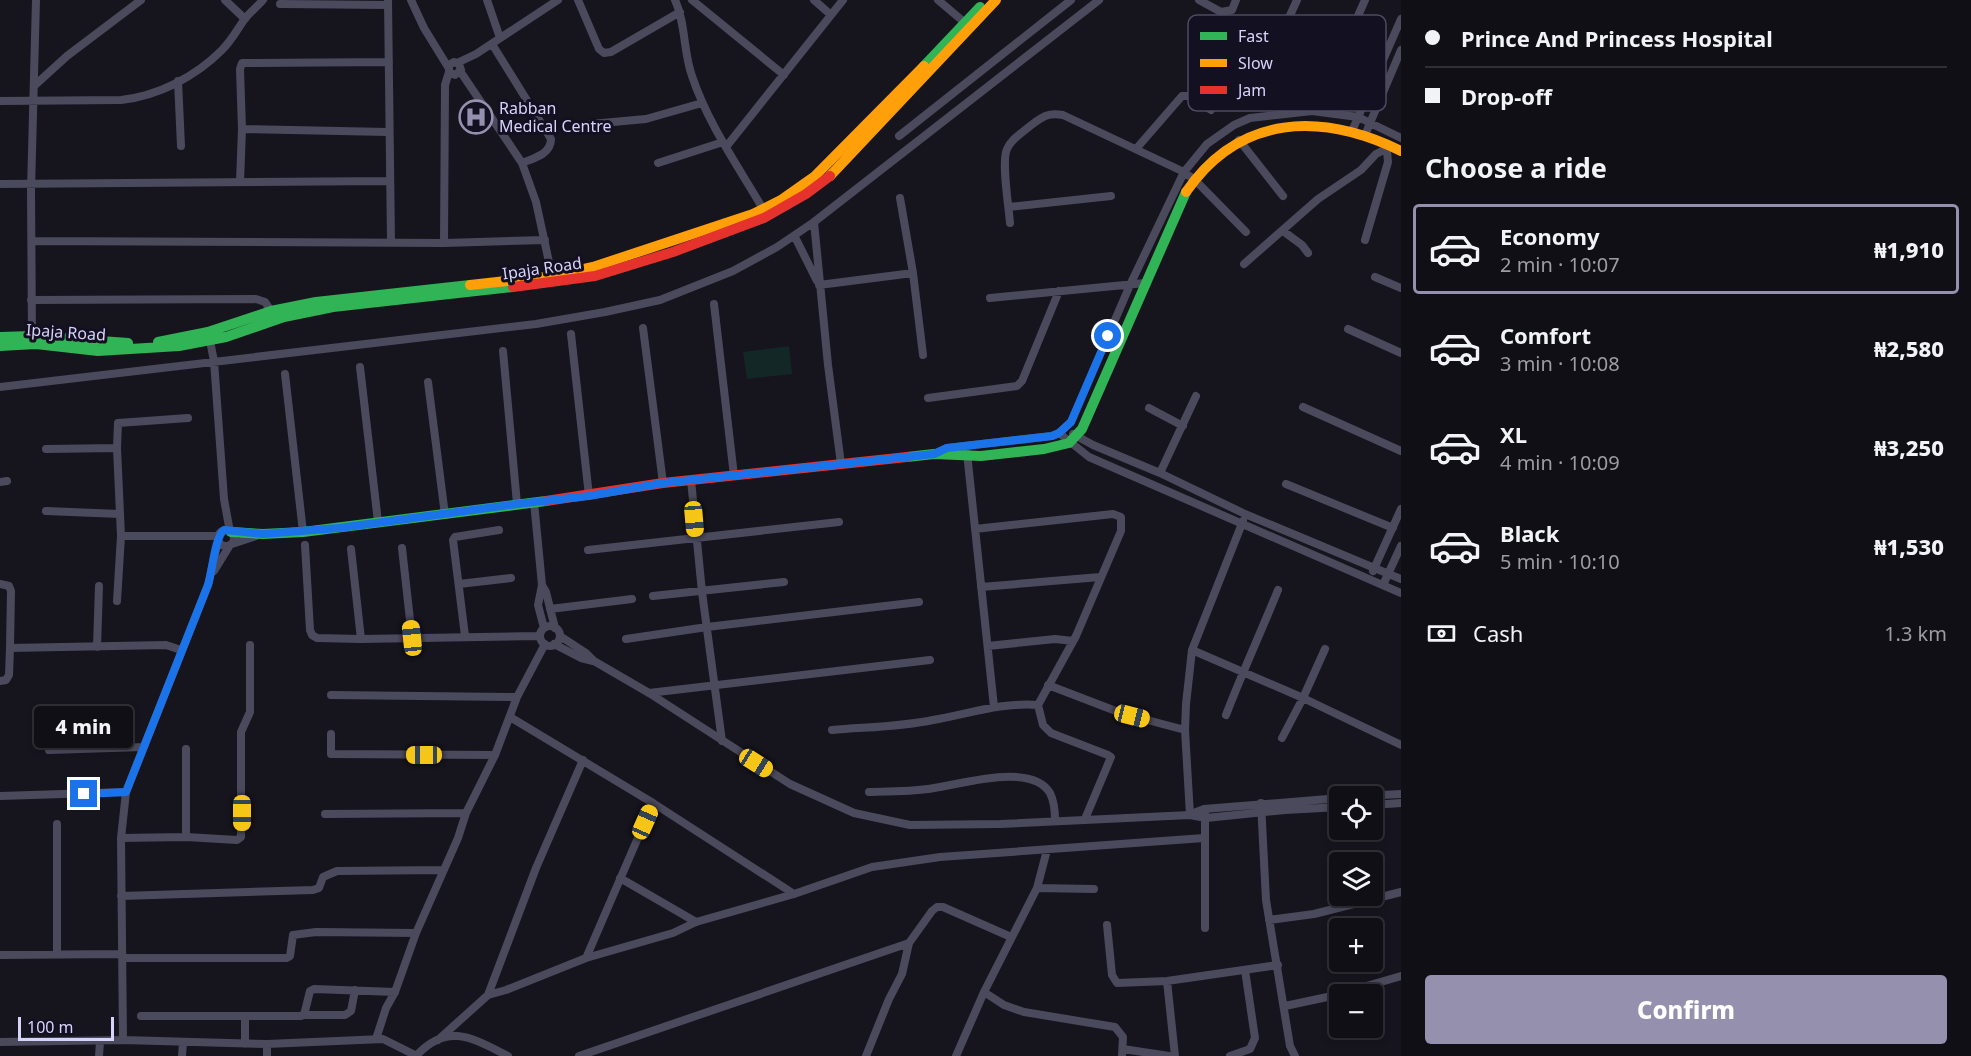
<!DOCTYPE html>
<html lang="en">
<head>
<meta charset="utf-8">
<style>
	:root { --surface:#100f16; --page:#1e1d23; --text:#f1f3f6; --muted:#9c9ca1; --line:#302f35; --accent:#9490ad }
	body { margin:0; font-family:"Noto Sans",sans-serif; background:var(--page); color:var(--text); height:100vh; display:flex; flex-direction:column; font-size:22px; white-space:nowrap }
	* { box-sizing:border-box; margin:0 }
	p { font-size:20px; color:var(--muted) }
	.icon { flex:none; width:33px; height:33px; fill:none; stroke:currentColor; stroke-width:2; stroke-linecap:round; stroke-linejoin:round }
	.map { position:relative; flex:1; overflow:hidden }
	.details { display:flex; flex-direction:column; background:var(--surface); width:570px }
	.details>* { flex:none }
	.top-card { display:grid; align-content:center; height:132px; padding:0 24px; background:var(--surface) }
	.controls { position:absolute; left:1329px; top:786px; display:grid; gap:12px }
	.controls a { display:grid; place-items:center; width:54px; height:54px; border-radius:6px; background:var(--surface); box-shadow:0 3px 9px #0003,0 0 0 2px var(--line); font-size:30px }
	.scale { position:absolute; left:18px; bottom:15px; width:96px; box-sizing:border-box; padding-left:6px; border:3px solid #d8d3fb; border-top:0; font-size:16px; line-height:21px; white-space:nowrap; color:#d8d3fb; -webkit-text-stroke:4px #131021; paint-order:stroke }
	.end { position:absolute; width:27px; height:27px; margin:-14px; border:8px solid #1a73e8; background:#fff; box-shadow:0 0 0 3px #fff }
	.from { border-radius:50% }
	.bubble { position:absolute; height:42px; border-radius:6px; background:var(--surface); box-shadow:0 3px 9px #0003,0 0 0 2px var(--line); font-size:20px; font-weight:800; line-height:42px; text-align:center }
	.car { position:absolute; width:18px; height:36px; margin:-18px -9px; border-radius:8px; box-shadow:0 0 4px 2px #0007; background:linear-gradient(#f5c518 24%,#345 0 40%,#f5c518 0 76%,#345 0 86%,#f5c518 0) }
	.top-card b { display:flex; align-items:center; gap:21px; height:57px; font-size:22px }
	.top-card b+b { border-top:2px solid var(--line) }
	.top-card i { width:15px; height:15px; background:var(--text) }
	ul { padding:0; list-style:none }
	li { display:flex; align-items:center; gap:18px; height:90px; margin:0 12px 9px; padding:0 12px; border:3px solid transparent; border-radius:6px }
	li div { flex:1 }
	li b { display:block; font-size:22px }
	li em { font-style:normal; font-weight:800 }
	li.selected { border-color:var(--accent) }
	li>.icon { width:54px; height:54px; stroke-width:1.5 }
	h2 { padding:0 24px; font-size:27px; line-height:72px }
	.pay { display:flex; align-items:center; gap:15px; height:66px; padding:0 24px; font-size:22px }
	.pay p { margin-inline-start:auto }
	.cta { display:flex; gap:12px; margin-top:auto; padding:12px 24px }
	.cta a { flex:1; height:69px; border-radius:6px; background:var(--accent); color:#fff; font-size:24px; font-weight:800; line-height:69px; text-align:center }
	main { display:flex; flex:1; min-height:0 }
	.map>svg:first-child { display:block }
	.green { fill:#132727 }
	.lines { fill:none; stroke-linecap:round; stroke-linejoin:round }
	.street { stroke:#4b4a5d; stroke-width:8 }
	.fast { stroke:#30b455; stroke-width:10 }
	.slow { stroke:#ff9f0a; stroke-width:10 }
	.jam { stroke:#e5322d; stroke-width:10 }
	.route { stroke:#1a73e8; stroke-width:8 }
	.labels { text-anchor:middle; stroke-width:6; stroke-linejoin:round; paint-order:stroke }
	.poi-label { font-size:16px; fill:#d8d3fb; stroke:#131021; text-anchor:start }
	.street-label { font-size:16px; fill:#d8d3fb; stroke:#131021 }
	.key { fill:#131021; stroke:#4e4a62; stroke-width:1.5 }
	.key-label { font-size:16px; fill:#d8d3fb }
</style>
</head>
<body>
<main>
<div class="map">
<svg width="1401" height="1056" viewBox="0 0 1401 1056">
	<rect width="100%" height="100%" fill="#16141d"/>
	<path class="green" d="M789,346L792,374L747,379L743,352Z"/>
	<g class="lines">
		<path class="street" d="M225,0L245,19
			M388,0L391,242
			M411,0L424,28L448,67
			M487,0L500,38
			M578,0L599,49L604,53L611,52L680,12
			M675,0C686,24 683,51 692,76C708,124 738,166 763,209
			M692,0L784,75
			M814,0L831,15
			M938,0L964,22
			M1199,0L1221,12L1232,10L1236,0
			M280,4L388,5
			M1282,33L1297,0
			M492,44L551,139C551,154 534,158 522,163
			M1340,56L1365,0
			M457,63L476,54L558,0
			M460,71L522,163L536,202L552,276
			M178,81L181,146
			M34,86L67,56L141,0
			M0,101L121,100C158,96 195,77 222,50C231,41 237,30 244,20C249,13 257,7 263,0
			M591,124L646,119L702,103
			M242,129L388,132
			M1352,131L1401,19
			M1365,135L1401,50
			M899,136L1071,0
			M1239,140L1283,196
			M726,147L843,0
			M1136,149L1182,96H1190L1211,110
			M658,163L723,142
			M240,182L242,129L240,69L242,63L389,62
			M0,184L389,181
			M900,198L913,273L923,355
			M1009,207L1111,196
			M814,222L828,365L841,464
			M1010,223C1009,208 1001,161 1007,149C1011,139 1022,133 1030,126C1042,117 1048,112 1063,115L1184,172L1195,180L1246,232
			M1283,231L1302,245L1308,253
			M795,237L817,281
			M1365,240L1388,162L1387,151L1388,149
			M32,241L444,243L545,240
			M444,243L445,85L449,72V65L454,62L459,64L461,70L455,75L449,72
			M1244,264L1318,199L1361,170L1376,154L1382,151H1387
			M1375,277L1401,288
			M819,285L913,273
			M990,298L1145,283
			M31,300L256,299L265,302L271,311
			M714,304L734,476
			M643,328L663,483
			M1348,329L1401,353
			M571,334L589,496
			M32,336L31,190L36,0
			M210,341L214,361L224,499L230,532
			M503,351L517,504
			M360,367L378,522
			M285,374L303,532
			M428,382L445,515
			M0,387L536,324L605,312L660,300L733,271L777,247L814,222L1099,0
			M928,398L1017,386L1022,381L1059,291
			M1303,407L1401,451
			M1149,408L1183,426
			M188,418L118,423L117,448L121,536H218
			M1059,433L1089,457L1401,593
			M1073,434L1093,445L1160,473L1245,514L1401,579
			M46,449L117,448
			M967,453L994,707
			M934,454L947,448L1052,436L1059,433L1071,422L1130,285L1184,172L1207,144L1234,125L1250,118L1312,111L1358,117L1401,138
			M1160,473L1196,396
			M691,480L702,592L722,741
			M0,482L7,481
			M1286,484L1393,528
			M534,502L542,585L538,605L544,628
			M46,511L120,514
			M218 538a8 8 0 1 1 16 0a8 8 0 1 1-16 0Z
			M232,544L256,536
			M305,545L310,630L312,635L317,638L361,639L540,636
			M402,548L412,638
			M351,549L361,639
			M588,550L839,522
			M214,571L230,545
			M1373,571L1401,509
			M0,584L9,586L11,591L10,648
			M459,584L511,578
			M542,585L546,592L555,628
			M1383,585L1401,546
			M981,587L1100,577
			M653,596L784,582
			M117,601L121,536
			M550,609L632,599
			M540 636a10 10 0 1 1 20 0a10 10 0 1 1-20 0Z
			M465,636L453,540L455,537L499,530
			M560,636L586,653L594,661L649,693L790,784L854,813L910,825L1000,824L1190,815L1206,818L1285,810L1340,807
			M626,639L707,627L919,602
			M554,644L581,658L593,661
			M988,646L1055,639L1073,641
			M97,647L99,586
			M1192,650L1303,698L1401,745
			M0,681L6,680L9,675L10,648L166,645L181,650
			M1048,685L1121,713L1185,730
			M649,693L930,660
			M331,695L517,697
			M1038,705L1043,725L1051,733L1108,755L1111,757L1085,819
			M1226,715C1242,673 1261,632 1278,590
			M510,717L653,803L794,894
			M832,730C866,727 901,727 933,720C968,714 1002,702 1038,705L1076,636L1121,531V517L1113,514L975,529
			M331,734V754L495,755
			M1282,738L1303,698L1325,649
			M186,749V837
			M49,750L143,747
			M869,792C891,791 913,792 934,788C962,784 1032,762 1050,793C1054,801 1055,812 1055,820
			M0,796L126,792
			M1363,796L1401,794
			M1261,803L1266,900L1290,1046L1295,1056
			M1372,805L1401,803
			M1205,813V928
			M325,814L466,813
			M1191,814L1204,809L1340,798
			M1190,815L1185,730L1186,704L1192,650L1243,521
			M57,824V954
			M121,838L186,837L237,840L241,837V732L250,712V645
			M620,878L696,922
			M1037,888L1094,889
			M121,896L313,890L319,888L323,877L337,871L443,870
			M1269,920L1314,914L1401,892
			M1107,925L1112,975L1117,983L1167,981L1278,965
			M0,955L122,954
			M122,958H287L290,956L293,935L316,932L416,933
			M586,958L653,803
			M1167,981L1175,1056
			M984,992L1004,1005L1024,1012L1115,1027L1123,1037L1122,1056
			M488,995L536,868L583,760
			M1285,1006L1332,996L1401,976
			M304,1015H345L351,1011L355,990
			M141,1016H300L304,1015L310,991L314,989L395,992
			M245,1016V1044
			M376,1039L386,1008L395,992L416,933L458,838L466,813L495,755L517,697L545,644
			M123,1040L121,838L126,792L208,585L218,541
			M438,1040L488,995L506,990L586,958L673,933L696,922L794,894L872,867L940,857L1204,838
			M0,1042L123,1040L267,1044L383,1039L417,1056
			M1123,1049L1169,1056
			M99,1056L100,1042
			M182,1056L183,1042
			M267,1056V1044
			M416,1056C448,1021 474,1039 508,1056
			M579,1056L909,943
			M866,1056L889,999L902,974L909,943L932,911L937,907H943L1011,937
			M956,1056L984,992L1037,888L1047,850
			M1230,1056L1250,1049L1255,1038L1245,970"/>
		<path class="fast" d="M924,66L980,7
			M0,337L32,336L128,343
			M158,342L208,332L271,311L316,302L470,285
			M0,346L36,344L98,351L179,346L226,337L284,317L333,307L513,287
			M907,457L934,454L981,456L1044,449L1069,443L1082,429L1186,192
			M231,532L263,534L303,532L546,501"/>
		<path class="slow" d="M830,176L996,0
			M1186,192C1240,114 1321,112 1401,151
			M470,285L552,276L593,267L753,214L781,200L815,176L924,66"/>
		<path class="jam" d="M513,287L595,276L673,252L764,218L806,194L830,176
			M546,501L663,483L907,457"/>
	</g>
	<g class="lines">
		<path class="route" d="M84,794L126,792L208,585C212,573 215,536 224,530L263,534L339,528L517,504L589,496L663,483L934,454L947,448L1052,436L1059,433L1071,422L1108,336"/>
	</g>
	<defs>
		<g id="hospital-ring" transform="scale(1.725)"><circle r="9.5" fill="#131021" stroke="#9490ad" stroke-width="1.5"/><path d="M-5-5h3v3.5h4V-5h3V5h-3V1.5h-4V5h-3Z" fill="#9490ad"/></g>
	</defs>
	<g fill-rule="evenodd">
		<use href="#hospital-ring" x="476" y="117"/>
	</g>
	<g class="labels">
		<g class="poi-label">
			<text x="499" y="114">Rabban<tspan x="499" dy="18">Medical Centre</tspan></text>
		</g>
		<g class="street-label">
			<text transform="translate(542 268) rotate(-8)" y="6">Ipaja Road</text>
			<text transform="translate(66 332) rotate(4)" y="6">Ipaja Road</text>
		</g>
	</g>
	<rect x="1188" y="15" width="198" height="96" rx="9" class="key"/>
	<rect x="1200" y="32" width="27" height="8" fill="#30b455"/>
	<rect x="1200" y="59" width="27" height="8" fill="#ff9f0a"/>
	<rect x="1200" y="86" width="27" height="8" fill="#e5322d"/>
	<g class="key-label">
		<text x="1238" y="42">Fast</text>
		<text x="1238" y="69">Slow</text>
		<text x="1238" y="96">Jam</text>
	</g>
</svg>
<div class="controls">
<a><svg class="icon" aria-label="locate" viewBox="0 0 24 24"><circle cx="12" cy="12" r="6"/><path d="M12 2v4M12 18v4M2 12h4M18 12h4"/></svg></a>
<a><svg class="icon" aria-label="layers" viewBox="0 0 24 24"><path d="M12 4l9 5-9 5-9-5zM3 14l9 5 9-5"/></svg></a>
<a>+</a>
<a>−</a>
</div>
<div class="scale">100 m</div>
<i class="end from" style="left:1108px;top:336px"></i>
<i class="end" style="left:84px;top:794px"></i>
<div class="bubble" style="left:34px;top:706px;width:99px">4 min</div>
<i class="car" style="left:694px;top:519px;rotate:175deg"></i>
<i class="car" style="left:412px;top:638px;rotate:354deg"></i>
<i class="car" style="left:1132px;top:716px;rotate:104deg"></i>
<i class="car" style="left:424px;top:755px;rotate:270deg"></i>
<i class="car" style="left:756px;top:763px;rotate:122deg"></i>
<i class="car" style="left:242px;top:813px;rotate:180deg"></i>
<i class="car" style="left:645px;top:822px;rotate:24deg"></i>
</div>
<section class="details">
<div class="top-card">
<b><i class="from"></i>Prince And Princess Hospital</b>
<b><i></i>Drop-off</b>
</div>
<h2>Choose a ride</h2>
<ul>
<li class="selected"><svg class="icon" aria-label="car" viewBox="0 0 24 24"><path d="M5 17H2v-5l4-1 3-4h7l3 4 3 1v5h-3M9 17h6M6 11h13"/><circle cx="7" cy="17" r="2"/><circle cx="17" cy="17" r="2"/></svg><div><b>Economy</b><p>2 min · 10:07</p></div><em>₦1,910</em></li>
<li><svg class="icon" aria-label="car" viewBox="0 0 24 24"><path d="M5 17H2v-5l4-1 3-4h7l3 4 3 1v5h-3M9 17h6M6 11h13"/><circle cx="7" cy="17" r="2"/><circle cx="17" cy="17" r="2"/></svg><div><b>Comfort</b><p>3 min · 10:08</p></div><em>₦2,580</em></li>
<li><svg class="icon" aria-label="car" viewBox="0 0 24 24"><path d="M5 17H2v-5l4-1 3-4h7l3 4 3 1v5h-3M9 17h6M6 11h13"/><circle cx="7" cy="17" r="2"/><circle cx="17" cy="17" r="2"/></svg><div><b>XL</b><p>4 min · 10:09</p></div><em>₦3,250</em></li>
<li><svg class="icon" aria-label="car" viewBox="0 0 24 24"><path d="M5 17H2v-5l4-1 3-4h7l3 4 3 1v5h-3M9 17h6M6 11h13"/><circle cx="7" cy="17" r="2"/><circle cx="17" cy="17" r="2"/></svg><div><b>Black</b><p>5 min · 10:10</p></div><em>₦1,530</em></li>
</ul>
<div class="pay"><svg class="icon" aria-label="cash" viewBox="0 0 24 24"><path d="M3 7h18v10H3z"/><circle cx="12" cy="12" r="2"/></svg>Cash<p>1.3 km</p></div>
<div class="cta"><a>Confirm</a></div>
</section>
</main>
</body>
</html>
